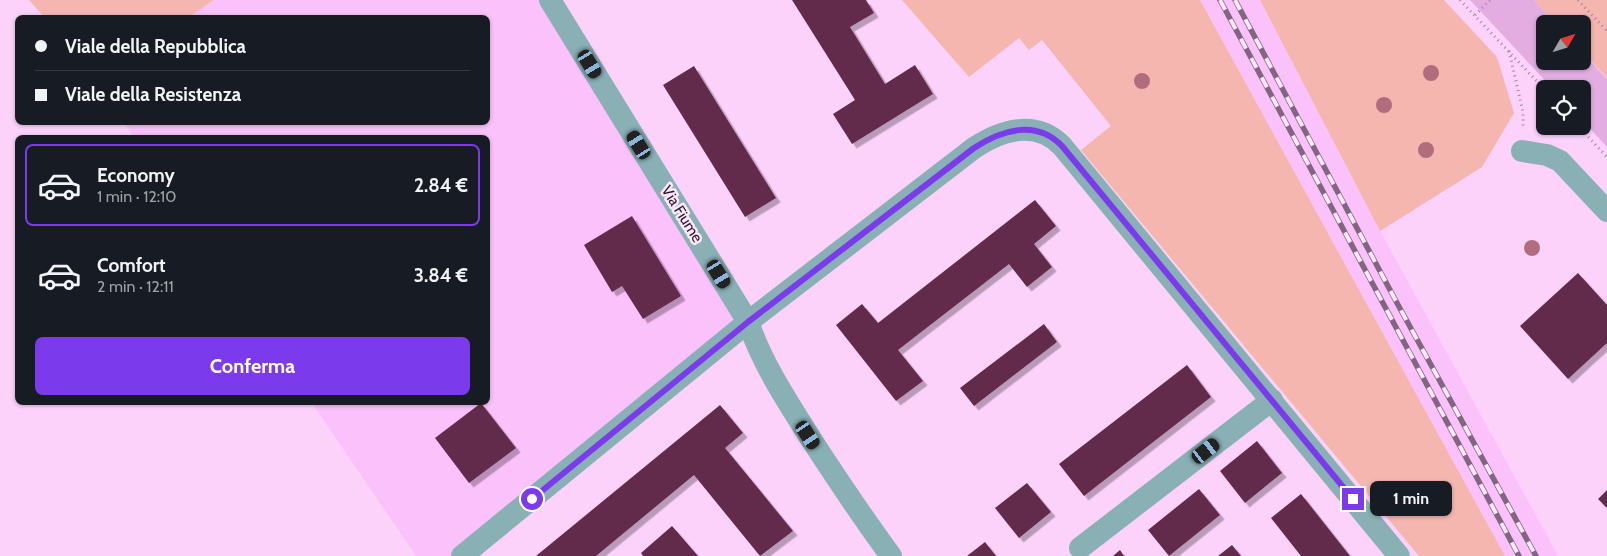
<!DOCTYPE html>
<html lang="it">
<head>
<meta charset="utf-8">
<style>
	:root { --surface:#171b24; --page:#242831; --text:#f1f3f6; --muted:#9ea1a6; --line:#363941; --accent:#7c3aed }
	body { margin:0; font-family:Cabin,sans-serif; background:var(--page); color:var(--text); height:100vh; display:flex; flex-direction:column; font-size:19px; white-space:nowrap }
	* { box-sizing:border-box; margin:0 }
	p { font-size:16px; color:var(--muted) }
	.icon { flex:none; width:28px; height:28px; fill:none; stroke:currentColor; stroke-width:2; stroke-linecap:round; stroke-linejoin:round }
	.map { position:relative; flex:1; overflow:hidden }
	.details { position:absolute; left:15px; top:135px; width:475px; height:270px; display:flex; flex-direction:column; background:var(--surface); border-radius:8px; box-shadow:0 1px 4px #0004 }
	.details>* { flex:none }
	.guide { position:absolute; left:15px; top:15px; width:475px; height:110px; border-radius:8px; box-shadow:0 1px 4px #0004; display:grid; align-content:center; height:110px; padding:0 20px; background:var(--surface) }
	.needle { width:32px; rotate:51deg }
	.fabs { position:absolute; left:1536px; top:15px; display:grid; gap:10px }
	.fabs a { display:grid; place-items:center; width:55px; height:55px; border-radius:8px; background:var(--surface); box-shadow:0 1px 4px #0004; font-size:25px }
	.end { position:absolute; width:22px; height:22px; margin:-11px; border:6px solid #7c3aed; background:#fff; box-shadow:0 0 0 2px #fff }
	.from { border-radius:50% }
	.bubble { position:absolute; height:35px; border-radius:8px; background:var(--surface); box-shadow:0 1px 4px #0004; font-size:16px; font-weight:700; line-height:35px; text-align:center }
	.car { position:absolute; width:15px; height:30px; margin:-15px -8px; border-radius:6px; box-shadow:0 0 4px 1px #0007; background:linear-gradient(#222 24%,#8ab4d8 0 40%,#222 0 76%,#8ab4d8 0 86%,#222 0) }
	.guide b { display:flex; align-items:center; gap:18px; height:48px; font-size:19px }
	.guide b+b { border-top:1px solid var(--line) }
	.guide i { width:12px; height:12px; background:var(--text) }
	ul { padding:9px 0 0; list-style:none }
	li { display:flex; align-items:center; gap:15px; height:82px; margin:0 10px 8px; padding:0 10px; border:2px solid transparent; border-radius:8px }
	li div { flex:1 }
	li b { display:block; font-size:19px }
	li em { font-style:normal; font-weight:700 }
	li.on { border-color:var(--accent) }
	li>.icon { width:45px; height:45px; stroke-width:1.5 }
	.action { display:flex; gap:10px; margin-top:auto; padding:10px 20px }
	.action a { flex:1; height:58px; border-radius:8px; background:var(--accent); color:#fff; font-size:20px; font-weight:700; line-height:58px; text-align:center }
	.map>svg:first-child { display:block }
	.built { fill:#fbc1fa }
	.green { fill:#f4b6ae }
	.water { fill:#e3ade2 }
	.building { fill:#622c4b; filter:url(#shadow) }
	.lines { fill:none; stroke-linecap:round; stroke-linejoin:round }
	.path { stroke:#a484a3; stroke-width:3; stroke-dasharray:1 4; stroke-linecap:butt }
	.street { stroke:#89b0b5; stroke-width:22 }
	.rail-casing { stroke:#826581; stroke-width:5.5 }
	.rail { stroke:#fce7fb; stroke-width:4; stroke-dasharray:11; stroke-linecap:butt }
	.tree { fill:#b16d7e }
	.route { stroke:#7c3aed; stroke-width:6 }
	.labels { text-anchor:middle; stroke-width:5; stroke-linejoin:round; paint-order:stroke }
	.street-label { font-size:15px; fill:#2b182a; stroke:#fce7fb }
</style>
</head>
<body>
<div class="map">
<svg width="1607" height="556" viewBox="0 0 1607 556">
	<defs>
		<filter id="shadow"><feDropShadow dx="4.5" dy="4.5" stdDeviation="0" flood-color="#0004"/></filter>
	</defs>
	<rect width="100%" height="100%" fill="#fcd2fb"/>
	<path class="built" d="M215,0H550L748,322L462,556H416L312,403L488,402V138H134L124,123L488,122V18L189,17Z
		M1200,0H1260L1380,231L1558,556H1505Z"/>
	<path class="green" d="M29,0H214L189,17H44Z
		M902,0H1200L1505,556H1419L1081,150L1111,126L1042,40L1029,50L1019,38L969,77Z
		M1260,0H1444L1497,57L1514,113L1482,167L1380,231Z
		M1534,0H1607V78L1583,52L1582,24H1556Z"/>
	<path class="water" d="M1470,0H1534L1556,24H1545V61H1582L1583,53L1607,79V147L1583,121L1582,89H1553Z"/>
	<path class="building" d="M792,0H866L874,13L850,27L885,84L915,65L933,94L852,144L833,114L855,100Z
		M694,66L776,198L745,217L663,85Z
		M1035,200L1056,226L1034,244L1052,267L1027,287L1009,264L898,350L923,381L896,401L836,325L862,304L878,323Z
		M632,216L681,296L643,319L622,286L612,292L584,245Z
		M1578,273L1607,305V343L1568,379L1520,326Z
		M1044,324L1057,342L974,406L960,388Z
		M1187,365L1211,397L1084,496L1059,464Z
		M481,403L516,448L469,483L435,438Z
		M720,405L743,433L725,448L793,531L760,556L694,475L596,556H536Z
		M1257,441L1282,473L1245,503L1220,471Z
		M1027,483L1051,512L1019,538L995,508Z
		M1199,489L1220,515L1169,556L1148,530Z
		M1607,490V508L1598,499Z
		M1301,494L1350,556H1301L1271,518Z
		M672,526L698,556H643L641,553Z
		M985,542L996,556H967Z
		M1232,545L1241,556H1218Z
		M1120,550L1124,556H1113Z"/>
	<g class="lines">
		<path class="path" d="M1460,0L1545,90
			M1578,0L1607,31
			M1475,15L1490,0
			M1509,51L1523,112V128
			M1578,126L1607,157"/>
		<path class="street" d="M550,0L748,322C763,365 787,401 811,439C837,479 863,518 891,556
			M1522,151L1547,155L1560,161L1607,211
			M1080,548L1272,400
			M462,556L748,322L974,148C1001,130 1036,119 1062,146L1399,556"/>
		<g class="rail-casing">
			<path id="rail" d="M1220,0L1519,556
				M1235,0L1397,303L1536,556"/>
		</g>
		<use href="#rail" class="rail"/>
	</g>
	<g class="tree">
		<circle cx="1431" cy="73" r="8"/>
		<circle cx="1142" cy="81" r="8"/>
		<circle cx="1384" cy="105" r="8"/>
		<circle cx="1426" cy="150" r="8"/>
		<circle cx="1532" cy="248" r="8"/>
	</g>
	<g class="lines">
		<path class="route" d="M532,499L748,322L974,148C1001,130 1036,119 1062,146L1353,499"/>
	</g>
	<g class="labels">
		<g class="street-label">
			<text transform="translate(682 214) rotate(58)" y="5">Via Fiume</text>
		</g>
	</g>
</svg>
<div class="fabs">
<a><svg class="needle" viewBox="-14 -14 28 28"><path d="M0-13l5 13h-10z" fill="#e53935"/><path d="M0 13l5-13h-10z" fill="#9ea1a6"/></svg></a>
<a><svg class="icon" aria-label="locate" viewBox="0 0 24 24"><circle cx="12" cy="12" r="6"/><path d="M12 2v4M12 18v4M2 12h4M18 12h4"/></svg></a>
</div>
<i class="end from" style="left:532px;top:499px"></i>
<i class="end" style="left:1353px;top:499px"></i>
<div class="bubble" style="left:1370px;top:481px;width:82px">1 min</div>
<i class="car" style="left:590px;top:64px;rotate:149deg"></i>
<i class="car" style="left:639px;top:145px;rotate:328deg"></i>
<i class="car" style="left:719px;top:274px;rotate:149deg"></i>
<i class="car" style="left:808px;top:435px;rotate:147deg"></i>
<i class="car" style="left:1206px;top:451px;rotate:52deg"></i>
<div class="guide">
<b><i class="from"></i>Viale della Repubblica</b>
<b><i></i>Viale della Resistenza</b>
</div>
<section class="details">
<ul>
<li class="on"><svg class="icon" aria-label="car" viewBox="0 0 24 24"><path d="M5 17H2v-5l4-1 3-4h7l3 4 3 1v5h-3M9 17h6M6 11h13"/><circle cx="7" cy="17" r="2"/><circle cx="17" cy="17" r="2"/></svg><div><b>Economy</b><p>1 min · 12:10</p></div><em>2.84 €</em></li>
<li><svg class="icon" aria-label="car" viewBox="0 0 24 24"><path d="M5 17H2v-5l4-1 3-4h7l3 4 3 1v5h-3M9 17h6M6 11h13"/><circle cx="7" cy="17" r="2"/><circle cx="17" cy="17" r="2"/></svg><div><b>Comfort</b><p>2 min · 12:11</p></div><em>3.84 €</em></li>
</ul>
<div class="action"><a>Conferma</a></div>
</section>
</div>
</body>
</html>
